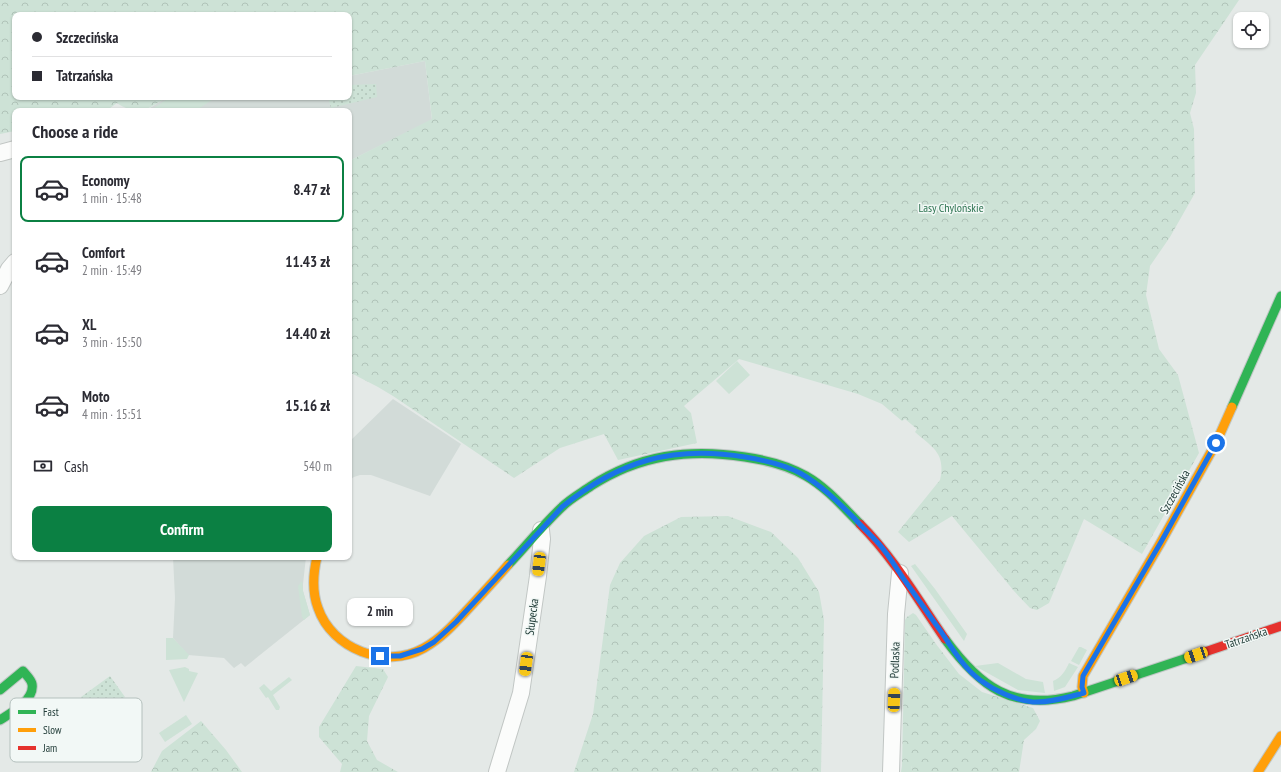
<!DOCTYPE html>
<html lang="en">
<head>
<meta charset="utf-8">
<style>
	:root { --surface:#fff; --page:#f7f7f7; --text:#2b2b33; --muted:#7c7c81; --line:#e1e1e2; --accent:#0b8043 }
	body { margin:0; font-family:"PT Sans Narrow",sans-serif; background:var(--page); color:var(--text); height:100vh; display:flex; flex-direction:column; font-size:15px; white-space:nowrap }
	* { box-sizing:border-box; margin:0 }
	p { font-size:13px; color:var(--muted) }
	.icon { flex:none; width:22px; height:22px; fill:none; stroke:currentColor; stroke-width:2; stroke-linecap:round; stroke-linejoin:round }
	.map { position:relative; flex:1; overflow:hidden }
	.details { position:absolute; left:12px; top:108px; width:340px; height:452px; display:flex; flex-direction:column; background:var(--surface); border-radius:8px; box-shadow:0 1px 3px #0004 }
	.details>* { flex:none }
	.hud { position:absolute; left:12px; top:12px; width:340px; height:88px; border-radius:8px; box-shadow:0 1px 3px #0004; display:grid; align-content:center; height:88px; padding:0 20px; background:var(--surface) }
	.tools { position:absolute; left:1233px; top:12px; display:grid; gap:8px }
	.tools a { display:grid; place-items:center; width:36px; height:36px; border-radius:8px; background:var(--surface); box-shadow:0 1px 3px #0004; font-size:20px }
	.end { position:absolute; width:18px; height:18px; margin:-9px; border:5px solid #1a73e8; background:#fff; box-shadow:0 0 0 2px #fff }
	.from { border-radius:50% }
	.bubble { position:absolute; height:28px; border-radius:8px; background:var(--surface); box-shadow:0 1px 3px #0004; font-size:13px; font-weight:600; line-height:28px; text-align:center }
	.car { position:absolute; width:12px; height:24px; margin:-12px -6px; border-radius:5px; box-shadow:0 0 3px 1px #0007; background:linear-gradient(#f5c518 24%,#345 0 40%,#f5c518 0 76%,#345 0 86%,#f5c518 0) }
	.hud b { display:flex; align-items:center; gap:14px; height:38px; font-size:15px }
	.hud b+b { border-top:1px solid var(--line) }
	.hud i { width:10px; height:10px; background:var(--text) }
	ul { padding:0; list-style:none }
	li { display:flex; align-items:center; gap:12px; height:66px; margin:0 8px 6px; padding:0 12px; border:2px solid transparent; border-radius:8px }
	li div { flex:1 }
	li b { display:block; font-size:15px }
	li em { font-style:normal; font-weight:600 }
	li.selected { border-color:var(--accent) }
	li>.icon { width:36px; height:36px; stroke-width:1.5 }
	h2 { padding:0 20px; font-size:18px; line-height:48px }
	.pay { display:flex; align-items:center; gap:10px; height:44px; padding:0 20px; font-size:15px }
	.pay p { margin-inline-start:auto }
	.button { display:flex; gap:8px; margin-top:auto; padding:8px 20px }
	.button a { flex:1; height:46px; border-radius:8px; background:var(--accent); color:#fff; font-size:16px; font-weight:600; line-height:46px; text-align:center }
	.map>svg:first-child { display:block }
	.built { fill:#d2dbd8 }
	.grass { fill:#cde2d6 }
	.forest { fill:url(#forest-crowns) }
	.park { fill:url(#park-dots) }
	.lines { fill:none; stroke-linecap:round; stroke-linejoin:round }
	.street-casing { stroke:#c1c6c4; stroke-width:18 }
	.fast-casing { stroke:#c0c7c5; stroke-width:11 }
	.slow-casing { stroke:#c0c7c5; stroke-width:11 }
	.jam-casing { stroke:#c0c7c5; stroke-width:11 }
	.street { stroke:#fbfcfb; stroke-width:16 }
	.fast { stroke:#30b455; stroke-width:9 }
	.slow { stroke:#ff9f0a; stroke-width:9 }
	.jam { stroke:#e5322d; stroke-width:9 }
	.route { stroke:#1a73e8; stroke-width:5 }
	.labels { text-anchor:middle; stroke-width:3; stroke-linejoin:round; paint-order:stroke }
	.park-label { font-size:12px; fill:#2c7350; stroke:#f2f8f6 }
	.street-label { font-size:12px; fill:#223d39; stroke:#f2f8f6 }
	.key { fill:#f2f8f6; stroke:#b4c0bd; stroke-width:1 }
	.key-label { font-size:11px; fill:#223d39 }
</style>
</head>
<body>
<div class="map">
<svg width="1281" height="772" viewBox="0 0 1281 772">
	<defs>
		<pattern id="forest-crowns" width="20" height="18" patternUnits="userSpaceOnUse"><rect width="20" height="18" fill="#cde2d6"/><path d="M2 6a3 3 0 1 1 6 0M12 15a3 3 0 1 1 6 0" fill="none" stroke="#b0c3b8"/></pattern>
		<pattern id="park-dots" width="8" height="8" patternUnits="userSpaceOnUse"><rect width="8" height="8" fill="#cde2d6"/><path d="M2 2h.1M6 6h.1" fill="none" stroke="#b0c3b8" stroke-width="1.8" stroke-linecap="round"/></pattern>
	</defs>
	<rect width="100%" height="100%" fill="#e4e9e7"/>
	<path class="built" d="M425,61L432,120L349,161V111H152L150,108L167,97H349V76Z
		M393,399L461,444L430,496L371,475H360L354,477L349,480V442Z
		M173,557H306L303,584V591L310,615L245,667L241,663L234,668L224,658L188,655L173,638L175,598Z"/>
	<path class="grass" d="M170,97H210L212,100L195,111H156L154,108Z
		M737,361L750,375L729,394L716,381Z
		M915,564L935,589L967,634L964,641L911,566Z
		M302,581L303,591L310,615L304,620L302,617L298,586Z
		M166,638H173L189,655L187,659L166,660Z
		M1079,647H1081L1087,650L1079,665L1071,661Z
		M998,663L1026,679L1043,682L1045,693L1018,690L975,666Z
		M1069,663L1078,667L1065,687L1054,691L1053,681C1062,677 1065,671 1069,663Z
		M185,667L189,669V671L198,673L184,702L169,670Z
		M289,677L292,680L273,695L280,707L279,710H276L268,697L266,698L259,688L264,684L271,691Z
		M186,715L192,724L165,742L159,733Z
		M902,766H911L913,772H901Z"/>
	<path class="forest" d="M0,0H1239L1195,65L1196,93L1190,113L1194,129L1195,193L1170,237L1150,266L1146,295L1159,349L1178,375L1199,453L1142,554L1084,519L1049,603L1037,610L1030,608L1014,591L952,516L909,542L898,532L940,480C946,453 933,448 915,432L917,429L905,419L902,421L882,404L858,394L739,359L684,406L691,413L697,443L618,460L604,434L560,448L514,478L393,396L378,387L349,372V161L432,119L425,61L349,76V15H15V97H167C147,110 138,117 117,103L110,108L102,111H15V131L0,134Z
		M728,516L771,532L798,558L819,592L824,620L821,772H574L593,714L610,585L620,563L644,536L681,517Z
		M913,613L916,615L936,644L959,674L982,692L1033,708L1040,721L1036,729L1024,740L1019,772H913L911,766H902L905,620L907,617Z
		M356,666L383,669L388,677L369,716L367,741L377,760L398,772H340L342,764L319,737V727Z
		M201,721L226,750L242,772H151L162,751Z"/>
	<path class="park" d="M376,84L377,97L331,108L328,97H349V85Z
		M110,676L125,697L96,718L81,697Z"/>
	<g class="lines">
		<g class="street-casing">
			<path id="street" d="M0,153L15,149
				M0,286L9,269L15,262
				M497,772L521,693L538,576L542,539L541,530
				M891,772L896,614L900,573"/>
		</g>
		<g class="fast-casing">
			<path id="fast" d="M1232,407L1281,296
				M508,565C526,546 543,525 562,507C570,499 581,493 591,486C639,455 689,448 745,457C766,460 787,465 806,476C827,488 843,507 860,524
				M945,639C980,687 1012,711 1073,696L1196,655
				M0,690L23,671C26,675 31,679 32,684C35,700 11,713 0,720"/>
		</g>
		<g class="slow-casing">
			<path id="slow" d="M317,557C313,574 312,592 318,608C332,649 385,670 424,648C442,638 455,623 469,608C482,594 495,580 508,565
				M1084,693L1082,687L1083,676L1161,542L1216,443L1232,407
				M1258,772L1281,736"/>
		</g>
		<g class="jam-casing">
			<path id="jam" d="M860,524C894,558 918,600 945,639
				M1196,655L1281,626"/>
		</g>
		<use href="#street" class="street"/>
		<use href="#fast" class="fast"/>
		<use href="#slow" class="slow"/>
		<use href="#jam" class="jam"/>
	</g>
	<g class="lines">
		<path class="route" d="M380,656H400L422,649L434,642L456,622L562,507C619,461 672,445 745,457C763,460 783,464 800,473C821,485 837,501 854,518C862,527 871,535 879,544C888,554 895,566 903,578C916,596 929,615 942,633C953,650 964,668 980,680C995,691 1015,700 1033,702C1050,703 1068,697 1084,693L1082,687L1083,676L1161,542L1216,443"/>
	</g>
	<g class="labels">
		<g class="park-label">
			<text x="951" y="212">Lasy Chylońskie</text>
		</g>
		<g class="street-label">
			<text transform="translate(1175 492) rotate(-61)" y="4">Szczecińska</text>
			<text transform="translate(532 617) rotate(-82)" y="4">Słupecka</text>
			<text transform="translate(1246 638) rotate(-19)" y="4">Tatrzańska</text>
			<text transform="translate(895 660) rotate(-88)" y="4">Podlaska</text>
		</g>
	</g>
	<rect x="10" y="698" width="132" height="64" rx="6" class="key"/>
	<rect x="18" y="710" width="18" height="4" fill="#30b455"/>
	<rect x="18" y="728" width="18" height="4" fill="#ff9f0a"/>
	<rect x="18" y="746" width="18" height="4" fill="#e5322d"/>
	<g class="key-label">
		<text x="43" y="716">Fast</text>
		<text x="43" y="734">Slow</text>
		<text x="43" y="752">Jam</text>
	</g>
</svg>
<div class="tools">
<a><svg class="icon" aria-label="locate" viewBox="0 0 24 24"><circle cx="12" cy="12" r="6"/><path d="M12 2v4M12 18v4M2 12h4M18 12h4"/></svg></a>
</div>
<i class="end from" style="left:1216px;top:443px"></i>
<i class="end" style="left:380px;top:656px"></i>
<div class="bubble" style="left:347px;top:598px;width:66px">2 min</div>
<i class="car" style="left:539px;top:564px;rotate:187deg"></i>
<i class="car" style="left:1196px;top:655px;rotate:251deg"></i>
<i class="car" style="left:526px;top:664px;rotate:188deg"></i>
<i class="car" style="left:1126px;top:678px;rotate:71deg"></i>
<i class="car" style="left:894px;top:700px;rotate:2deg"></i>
<div class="hud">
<b><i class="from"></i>Szczecińska</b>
<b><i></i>Tatrzańska</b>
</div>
<section class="details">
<h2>Choose a ride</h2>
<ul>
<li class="selected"><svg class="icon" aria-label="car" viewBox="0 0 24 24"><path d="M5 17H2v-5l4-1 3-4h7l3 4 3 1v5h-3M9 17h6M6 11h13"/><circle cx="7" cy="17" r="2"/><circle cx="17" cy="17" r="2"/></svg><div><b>Economy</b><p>1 min · 15:48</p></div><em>8.47 zł</em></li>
<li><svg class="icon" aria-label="car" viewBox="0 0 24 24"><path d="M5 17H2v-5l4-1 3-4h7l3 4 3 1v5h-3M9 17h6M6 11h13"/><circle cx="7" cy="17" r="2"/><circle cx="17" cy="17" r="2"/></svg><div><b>Comfort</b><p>2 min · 15:49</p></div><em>11.43 zł</em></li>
<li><svg class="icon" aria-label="car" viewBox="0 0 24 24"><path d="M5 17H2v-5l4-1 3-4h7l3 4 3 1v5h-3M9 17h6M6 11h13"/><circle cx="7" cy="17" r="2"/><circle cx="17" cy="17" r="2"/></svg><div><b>XL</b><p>3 min · 15:50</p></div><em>14.40 zł</em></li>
<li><svg class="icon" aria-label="car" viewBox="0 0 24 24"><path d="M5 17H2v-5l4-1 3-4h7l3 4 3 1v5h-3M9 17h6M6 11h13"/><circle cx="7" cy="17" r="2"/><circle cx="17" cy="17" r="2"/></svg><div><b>Moto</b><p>4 min · 15:51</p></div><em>15.16 zł</em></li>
</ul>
<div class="pay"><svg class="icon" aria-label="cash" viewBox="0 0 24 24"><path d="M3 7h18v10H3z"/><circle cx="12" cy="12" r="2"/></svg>Cash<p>540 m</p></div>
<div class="button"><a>Confirm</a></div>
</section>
</div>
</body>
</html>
